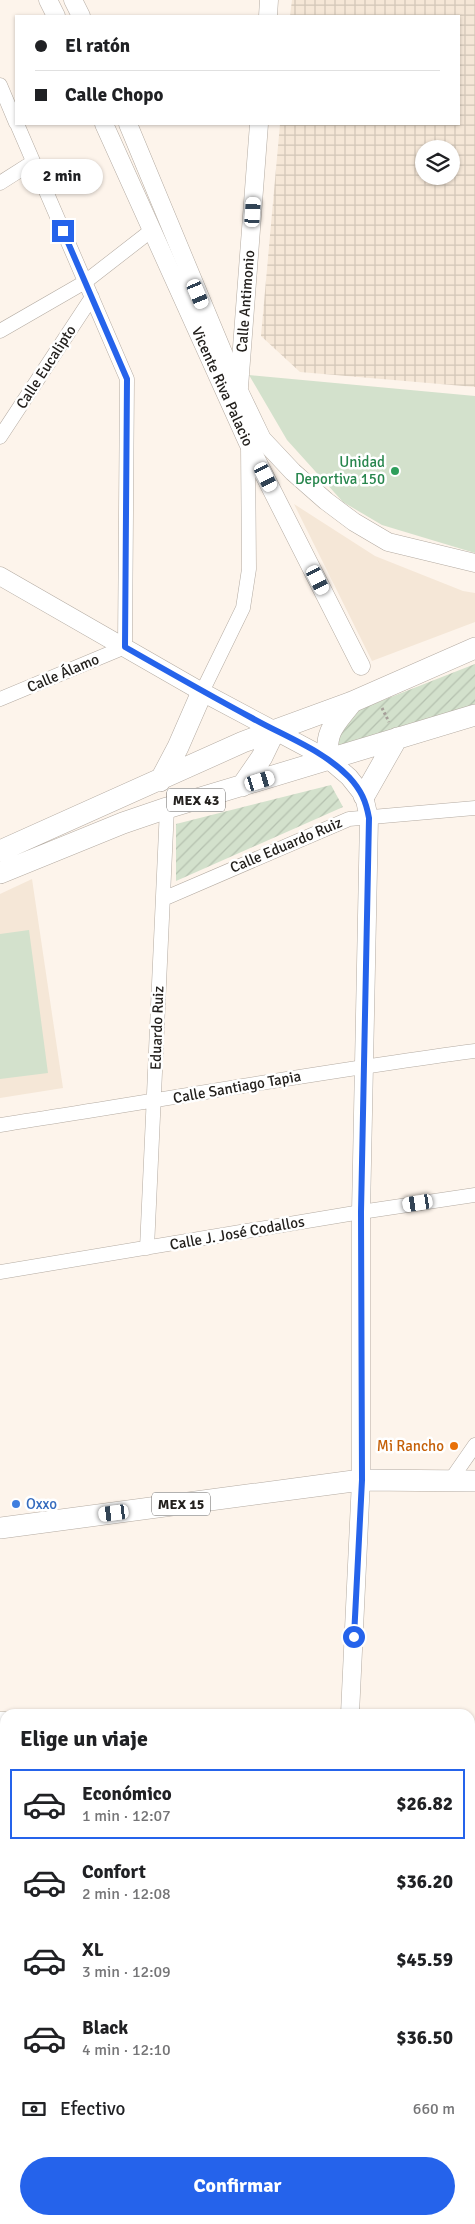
<!DOCTYPE html>
<html lang="es">
<head>
<meta charset="utf-8">
<style>
	:root { --surface:#fff; --page:#f2f2f2; --text:#202124; --muted:#757577; --line:#e0e0e0; --accent:#2563eb }
	body { margin:0; font-family:Signika,sans-serif; background:var(--page); color:var(--text); height:100vh; display:flex; flex-direction:column; font-size:19px; white-space:nowrap }
	* { box-sizing:border-box; margin:0 }
	p { font-size:16px; color:var(--muted) }
	.icon { flex:none; width:28px; height:28px; fill:none; stroke:currentColor; stroke-width:2; stroke-linecap:round; stroke-linejoin:round }
	.map { position:relative; flex:1; overflow:hidden }
	.sheet { position:absolute; left:0px; top:1709px; width:475px; height:516px; display:flex; flex-direction:column; background:var(--surface); border-radius:15px 15px 0 0; box-shadow:0 1px 4px #0004 }
	.sheet>* { flex:none }
	.hud { position:absolute; left:15px; top:15px; width:445px; height:110px; border-radius:0px; box-shadow:0 1px 4px #0004; display:grid; align-content:center; height:110px; padding:0 20px; background:var(--surface) }
	.controls { position:absolute; left:415px; top:140px; display:grid; gap:10px }
	.controls a { display:grid; place-items:center; width:45px; height:45px; border-radius:50%; background:var(--surface); box-shadow:0 1px 4px #0004; font-size:25px }
	.end { position:absolute; width:22px; height:22px; margin:-11px; border:6px solid #2563eb; background:#fff; box-shadow:0 0 0 2px #fff }
	.from { border-radius:50% }
	.bubble { position:absolute; height:35px; border-radius:18px; background:var(--surface); box-shadow:0 1px 4px #0004; font-size:16px; font-weight:800; line-height:35px; text-align:center }
	.car { position:absolute; width:15px; height:30px; margin:-15px -8px; border-radius:6px; box-shadow:0 0 4px 1px #0007; background:linear-gradient(#fff 24%,#345 0 40%,#fff 0 76%,#345 0 86%,#fff 0) }
	.hud b { display:flex; align-items:center; gap:18px; height:48px; font-size:19px }
	.hud b+b { border-top:1px solid var(--line) }
	.hud i { width:12px; height:12px; background:var(--text) }
	ul { padding:0; list-style:none }
	li { display:flex; align-items:center; gap:15px; height:70px; margin:0 10px 8px; padding:0 10px; border:2px solid transparent; border-radius:0px }
	li div { flex:1 }
	li b { display:block; font-size:19px }
	li em { font-style:normal; font-weight:800 }
	li.on { border-color:var(--accent) }
	li>.icon { width:45px; height:45px; stroke-width:1.5 }
	h2 { padding:0 20px; font-size:22px; line-height:60px }
	.pay { display:flex; align-items:center; gap:12px; height:55px; padding:0 20px; font-size:19px }
	.pay p { margin-inline-start:auto }
	.button { display:flex; gap:10px; margin-top:auto; padding:10px 20px }
	.button a { flex:1; height:58px; border-radius:30px; background:var(--accent); color:#fff; font-size:20px; font-weight:800; line-height:58px; text-align:center }
	.map>svg:first-child { display:block }
	.built { fill:#f5e7d7 }
	.industrial { fill:url(#industrial-grid); fill-rule:evenodd }
	.park { fill:#d3e1cc }
	.garden { fill:url(#garden-furrows) }
	.lines { fill:none; stroke-linecap:round; stroke-linejoin:round }
	.minor-casing { stroke:#b4aba2; stroke-width:15 }
	.tertiary-casing { stroke:#b4aba2; stroke-width:19 }
	.primary-casing { stroke:#b4aba2; stroke-width:22 }
	.path { stroke:#a69f99; stroke-width:3; stroke-dasharray:2.5 2.5; stroke-linecap:butt }
	.minor { stroke:#fff; stroke-width:14 }
	.tertiary { stroke:#fff; stroke-width:18 }
	.primary { stroke:#fff; stroke-width:21 }
	.route { stroke:#2563eb; stroke-width:6 }
	.leisure-dot { fill:#2e9e5b; stroke:#fff; stroke-width:2 }
	.food-dot { fill:#e8710a; stroke:#fff; stroke-width:2 }
	.shop-dot { fill:#3f7fe0; stroke:#fff; stroke-width:2 }
	.labels { text-anchor:middle; stroke-width:5; stroke-linejoin:round; paint-order:stroke }
	.shield { fill:#fff; stroke:#656361; stroke-width:1 }
	.shield-label { font-size:14px; font-weight:bold; fill:#23201d }
	.street-label { font-size:15px; fill:#23201d; stroke:#fff }
	.leisure-label { font-size:15px; fill:#27864d; stroke:#fff; text-anchor:end }
	.food-label { font-size:15px; fill:#c56008; stroke:#fff; text-anchor:end }
	.shop-label { font-size:15px; fill:#366cbe; stroke:#fff; text-anchor:start }
</style>
</head>
<body>
<div class="map">
<svg width="475" height="2224" viewBox="0 0 475 2224">
	<defs>
		<pattern id="industrial-grid" width="8" height="8" patternUnits="userSpaceOnUse" patternTransform="scale(1.25)"><rect width="8" height="8" fill="#f5e7d7"/><path d="M0 4h8M4 0v8" fill="none" stroke="#d2c6b8"/></pattern>
		<pattern id="garden-furrows" width="10" height="10" patternUnits="userSpaceOnUse" patternTransform="scale(1.25)"><rect width="10" height="10" fill="#d3e1cc"/><path d="M-1 1l2-2M0 10L10 0M9 11l2-2" fill="none" stroke="#b5c1af"/></pattern>
	</defs>
	<rect width="100%" height="100%" fill="#fdf4eb"/>
	<path class="built" d="M294,504L375,556L463,591L475,593V622L372,661Z
		M32,879L63,1088L0,1098V894Z"/>
	<path class="industrial" d="M292,0H475V387L300,372L261,336L280,124H459V16H290ZM424,149H451V176H424Z"/>
	<path class="park" d="M249,375L475,396V553L382,525L343,502L287,440Z
		M29,930L48,1073L0,1079V934Z"/>
	<path class="garden" d="M475,664V706L336,751V731L358,710Z
		M331,785L343,807L176,881V824Z"/>
	<g class="lines">
		<g class="minor-casing">
			<path id="minor" d="M0,85L16,123
				M0,183L33,162
				M0,331L85,282L152,230
				M0,437L92,297
				M202,692L243,608L249,569L248,445
				M0,699L125,647L127,379L17,124
				M163,899L349,819L475,808
				M0,1125C158,1101 316,1072 475,1051
				M147,1248L167,808
				M0,1272L361,1212L475,1195
				M450,1481L475,1445
				M0,1719H5
				M470,1733H475
				M0,2077H5
				M171,2220V2224"/>
		</g>
		<g class="tertiary-casing">
			<g id="tertiary">
				<path d="M48,0L56,16"/>
				<path d="M73,0L81,16"/>
				<path d="M268,16L269,0"/>
				<path id="s1" d="M104,124L248,443L361,666"/>
				<path d="M128,124L239,391L262,439L293,472L326,501L354,522L388,542L475,563"/>
				<path id="s2" d="M239,387L259,124"/>
				<path d="M0,576L202,692L328,759L349,777L364,796L369,818L361,1212V1480L350,1714"/>
				<path d="M0,1927L5,1928"/>
				<path d="M0,1946L5,1947"/>
				<path d="M470,1961H475"/>
				<path d="M339,2220V2224"/>
				<path d="M363,2220L364,2224"/>
			</g>
		</g>
		<g class="primary-casing">
			<path id="primary" d="M328,759C325,730 335,724 352,702
				M160,781L178,747L202,692
				M242,786L262,757L275,730
				M364,796L397,738
				M0,851L243,742L352,702L475,648
				M0,873L123,823L167,808L475,715
				M0,1528L361,1480L475,1481"/>
		</g>
		<path class="path" d="M382,708L389,722"/>
		<use href="#minor" class="minor"/>
		<use href="#tertiary" class="tertiary"/>
		<use href="#primary" class="primary"/>
	</g>
	<g class="lines">
		<path class="route" d="M63,231L127,379L125,647C167,671 209,695 252,718C284,736 323,750 349,777C361,790 366,801 369,818L361,1212L362,1480L354,1637"/>
	</g>
	<circle class="leisure-dot" cx="395" cy="471" r="5"/>
	<circle class="food-dot" cx="454" cy="1446" r="5"/>
	<circle class="shop-dot" cx="16" cy="1504" r="5"/>
	<g class="labels">
		<g class="shield">
			<rect x="167" y="788.5" width="58" height="23" rx="4"/>
			<rect x="152" y="1492.5" width="58" height="23" rx="4"/>
		</g>
		<g class="shield-label">
			<text x="196" y="805">MEX 43</text>
			<text x="181" y="1509">MEX 15</text>
		</g>
		<g class="street-label">
			<text dy="5" stroke="none"><textPath href="#s2" startOffset="86">Calle Antimonio</textPath></text>
			<text transform="translate(46 367) rotate(-57)" y="5">Calle Eucalipto</text>
			<text dy="5" stroke="none"><textPath href="#s1" startOffset="288">Vicente Riva Palacio</textPath></text>
			<text transform="translate(63 673) rotate(-23)" y="5">Calle Álamo</text>
			<text transform="translate(286 845) rotate(-23)" y="5">Calle Eduardo Ruiz</text>
			<text transform="translate(157 1028) rotate(-88)" y="5">Eduardo Ruiz</text>
			<text transform="translate(237 1087) rotate(-10)" y="5">Calle Santiago Tapia</text>
			<text transform="translate(237 1233) rotate(-10)" y="5">Calle J. José Codallos</text>
		</g>
		<g class="leisure-label">
			<text x="385" y="467">Unidad<tspan x="385" dy="17">Deportiva 150</tspan></text>
		</g>
		<g class="food-label">
			<text x="444" y="1451">Mi Rancho</text>
		</g>
		<g class="shop-label">
			<text x="26" y="1509">Oxxo</text>
		</g>
	</g>
</svg>
<div class="controls">
<a><svg class="icon" aria-label="layers" viewBox="0 0 24 24"><path d="M12 4l9 5-9 5-9-5zM3 14l9 5 9-5"/></svg></a>
</div>
<i class="end from" style="left:354px;top:1637px"></i>
<i class="end" style="left:63px;top:231px"></i>
<div class="bubble" style="left:21px;top:159px;width:82px">2 min</div>
<i class="car" style="left:253px;top:212px;rotate:4deg"></i>
<i class="car" style="left:198px;top:294px;rotate:157deg"></i>
<i class="car" style="left:266px;top:477px;rotate:153deg"></i>
<i class="car" style="left:318px;top:580px;rotate:153deg"></i>
<i class="car" style="left:260px;top:781px;rotate:73deg"></i>
<i class="car" style="left:418px;top:1203px;rotate:261deg"></i>
<i class="car" style="left:114px;top:1513px;rotate:263deg"></i>
<div class="hud">
<b><i class="from"></i>El ratón</b>
<b><i></i>Calle Chopo</b>
</div>
<section class="sheet">
<h2>Elige un viaje</h2>
<ul>
<li class="on"><svg class="icon" aria-label="car" viewBox="0 0 24 24"><path d="M5 17H2v-5l4-1 3-4h7l3 4 3 1v5h-3M9 17h6M6 11h13"/><circle cx="7" cy="17" r="2"/><circle cx="17" cy="17" r="2"/></svg><div><b>Económico</b><p>1 min · 12:07</p></div><em>$26.82</em></li>
<li><svg class="icon" aria-label="car" viewBox="0 0 24 24"><path d="M5 17H2v-5l4-1 3-4h7l3 4 3 1v5h-3M9 17h6M6 11h13"/><circle cx="7" cy="17" r="2"/><circle cx="17" cy="17" r="2"/></svg><div><b>Confort</b><p>2 min · 12:08</p></div><em>$36.20</em></li>
<li><svg class="icon" aria-label="car" viewBox="0 0 24 24"><path d="M5 17H2v-5l4-1 3-4h7l3 4 3 1v5h-3M9 17h6M6 11h13"/><circle cx="7" cy="17" r="2"/><circle cx="17" cy="17" r="2"/></svg><div><b>XL</b><p>3 min · 12:09</p></div><em>$45.59</em></li>
<li><svg class="icon" aria-label="car" viewBox="0 0 24 24"><path d="M5 17H2v-5l4-1 3-4h7l3 4 3 1v5h-3M9 17h6M6 11h13"/><circle cx="7" cy="17" r="2"/><circle cx="17" cy="17" r="2"/></svg><div><b>Black</b><p>4 min · 12:10</p></div><em>$36.50</em></li>
</ul>
<div class="pay"><svg class="icon" aria-label="cash" viewBox="0 0 24 24"><path d="M3 7h18v10H3z"/><circle cx="12" cy="12" r="2"/></svg>Efectivo<p>660 m</p></div>
<div class="button"><a>Confirmar</a></div>
</section>
</div>
</body>
</html>
